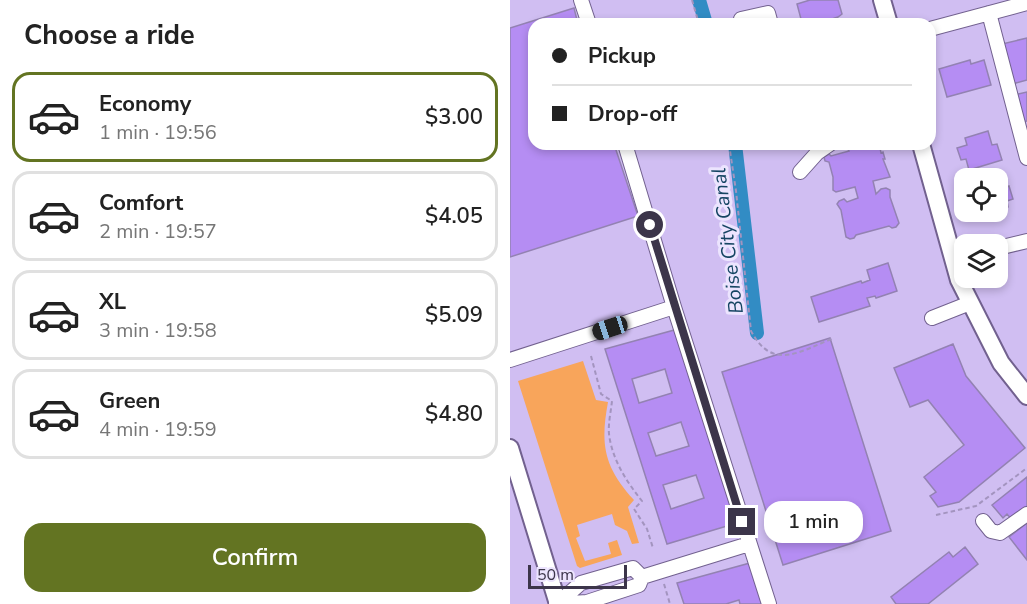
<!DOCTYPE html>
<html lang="en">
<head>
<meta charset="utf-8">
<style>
	:root { --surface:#fff; --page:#f2f2f2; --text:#222; --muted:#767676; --line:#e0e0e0; --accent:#637422 }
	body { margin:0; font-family:"Nunito Sans",sans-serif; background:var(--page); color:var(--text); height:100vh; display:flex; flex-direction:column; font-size:22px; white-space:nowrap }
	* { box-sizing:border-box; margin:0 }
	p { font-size:20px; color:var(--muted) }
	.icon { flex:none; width:33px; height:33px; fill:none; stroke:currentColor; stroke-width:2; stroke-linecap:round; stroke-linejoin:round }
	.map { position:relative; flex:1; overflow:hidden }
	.drawer { display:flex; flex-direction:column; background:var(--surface); width:510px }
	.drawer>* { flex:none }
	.top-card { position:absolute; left:18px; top:18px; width:408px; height:132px; border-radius:18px; box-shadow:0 3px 9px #0003; display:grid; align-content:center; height:132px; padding:0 24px; background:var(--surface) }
	.tools { position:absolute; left:444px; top:168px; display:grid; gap:12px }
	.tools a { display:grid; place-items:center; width:54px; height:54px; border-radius:12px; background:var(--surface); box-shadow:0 3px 9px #0003; font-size:30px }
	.scale { position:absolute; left:18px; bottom:15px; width:99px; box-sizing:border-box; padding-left:6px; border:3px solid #3c354a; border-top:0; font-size:16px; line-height:21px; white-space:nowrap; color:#3c354a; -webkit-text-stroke:4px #ece4fe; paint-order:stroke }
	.end { position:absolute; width:27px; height:27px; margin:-14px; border:8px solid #3c354a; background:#fff; box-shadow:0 0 0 3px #fff }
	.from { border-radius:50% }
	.bubble { position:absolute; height:42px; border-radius:18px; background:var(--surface); box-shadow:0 3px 9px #0003; font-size:20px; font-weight:600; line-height:42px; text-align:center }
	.car { position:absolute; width:18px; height:36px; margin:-18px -9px; border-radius:8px; box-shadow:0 0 4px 2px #0007; background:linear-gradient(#222 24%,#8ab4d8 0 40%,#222 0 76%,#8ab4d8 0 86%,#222 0) }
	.top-card b { display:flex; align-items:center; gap:21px; height:57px; font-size:22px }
	.top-card b+b { border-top:2px solid var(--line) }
	.top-card i { width:15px; height:15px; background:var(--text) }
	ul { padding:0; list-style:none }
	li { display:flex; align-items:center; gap:18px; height:90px; margin:0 12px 9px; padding:0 12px; border:3px solid var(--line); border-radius:18px }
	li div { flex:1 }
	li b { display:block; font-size:22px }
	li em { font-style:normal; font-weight:600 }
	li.on { border-color:var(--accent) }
	li>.icon { width:54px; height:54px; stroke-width:1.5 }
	h2 { padding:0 24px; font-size:27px; line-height:72px }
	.action { display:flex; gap:12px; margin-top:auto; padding:12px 24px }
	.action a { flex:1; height:69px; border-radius:18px; background:var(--accent); color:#fff; font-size:24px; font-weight:600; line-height:69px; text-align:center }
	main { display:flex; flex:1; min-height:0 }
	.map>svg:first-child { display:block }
	.green { fill:#f8a55b }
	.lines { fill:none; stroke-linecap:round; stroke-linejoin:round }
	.canal { stroke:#328cc4; stroke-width:14 }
	.building { fill:#b58df3; stroke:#9382b2; stroke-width:1.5; fill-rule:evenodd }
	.minor-casing { stroke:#72618f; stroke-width:16 }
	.major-casing { stroke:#72618f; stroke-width:20 }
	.path { stroke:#a394bf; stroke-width:2; stroke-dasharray:4.5 3; stroke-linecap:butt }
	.minor { stroke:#fff; stroke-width:14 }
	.major { stroke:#fff; stroke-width:16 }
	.route { stroke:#3c354a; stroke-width:8 }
	.labels { text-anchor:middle; stroke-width:6; stroke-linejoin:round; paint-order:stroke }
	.water-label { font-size:20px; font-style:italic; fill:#164563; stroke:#ece4fe }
</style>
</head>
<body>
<main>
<section class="drawer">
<h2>Choose a ride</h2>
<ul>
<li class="on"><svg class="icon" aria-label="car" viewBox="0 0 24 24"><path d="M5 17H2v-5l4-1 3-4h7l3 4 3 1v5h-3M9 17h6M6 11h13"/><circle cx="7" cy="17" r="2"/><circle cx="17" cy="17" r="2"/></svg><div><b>Economy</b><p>1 min · 19:56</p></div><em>$3.00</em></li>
<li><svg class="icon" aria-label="car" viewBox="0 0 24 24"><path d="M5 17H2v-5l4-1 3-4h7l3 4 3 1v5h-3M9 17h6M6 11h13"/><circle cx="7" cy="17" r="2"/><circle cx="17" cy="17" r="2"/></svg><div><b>Comfort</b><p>2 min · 19:57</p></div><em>$4.05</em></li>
<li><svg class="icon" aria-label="car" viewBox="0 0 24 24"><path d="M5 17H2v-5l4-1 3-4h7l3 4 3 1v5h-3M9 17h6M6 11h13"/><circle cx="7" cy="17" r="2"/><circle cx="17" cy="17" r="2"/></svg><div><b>XL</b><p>3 min · 19:58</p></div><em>$5.09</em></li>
<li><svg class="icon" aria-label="car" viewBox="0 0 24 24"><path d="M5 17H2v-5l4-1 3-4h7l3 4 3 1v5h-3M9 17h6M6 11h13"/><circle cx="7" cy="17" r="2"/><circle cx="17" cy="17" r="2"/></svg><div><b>Green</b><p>4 min · 19:59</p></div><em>$4.80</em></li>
</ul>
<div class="action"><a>Confirm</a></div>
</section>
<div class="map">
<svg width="517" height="604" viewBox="0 0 517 604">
	<rect width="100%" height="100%" fill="#d0bef2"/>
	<path class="green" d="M73,361L86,400L98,402C90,445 94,467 124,500L118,507L129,543L122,544L117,531L105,525L102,514L67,525L70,536L66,538L75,561L101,554L98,543L107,540L112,555L70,568L67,566L8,381Z"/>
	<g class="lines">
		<path class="canal" d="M189,0L196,24
			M225,144L247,333"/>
	</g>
	<path class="building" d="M300,0H328L332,14L328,17L322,19L324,23L321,24H313L311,19V24H289L288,20L291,19L287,4Z
		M64,8L68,24H24V144H104L128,216L0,257V28Z
		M517,38V80L502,84L492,44Z
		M460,60L461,64L474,60L481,85L437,97L429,69Z
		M517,92V121L512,122L504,95Z
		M478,131L482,145L487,144L492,160L459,170L456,159L451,160L447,148L457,145L455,138Z
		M363,144H371L370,148L371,153L373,152L375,159H373L380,177L363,181L366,194L371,189L376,188L380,190V197L389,223L386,227L382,228L379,226L346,235L344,238L340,239L336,237L331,210L327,204L329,201L334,199L337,202L348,198L345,187L326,192L323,190V177L319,162L315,161L314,157L319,154L321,156L339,151L338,149L345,147L346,149Z
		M499,186L503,199L497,201L498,207L488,210V190Z
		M378,263L387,291L366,298L365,296L357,298L360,306L309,322L301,297L351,281L352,283L360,280L357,270Z
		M168,329L227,523L157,544L95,349ZM155,369L162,393L129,403L122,379ZM171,422L179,446L146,456L138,433ZM186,475L194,498L161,509L153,485Z
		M320,338L381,531L273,565L212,372Z
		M443,344L456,376L515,448L449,502L428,507L420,496L426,492L414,477L454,445L418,400L400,407L384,368Z
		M517,477V510L503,521L497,514L493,518L482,505Z
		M517,523V560L499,537Z
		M455,547L468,564L418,604H386L381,597L439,552L443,557Z
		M240,563L253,604H230L229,600L216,604H174L167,583Z"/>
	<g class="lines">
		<g class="minor-casing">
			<path id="minor" d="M71,0L79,24
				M479,13L517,158
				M232,24L231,19L258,13L261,24
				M420,29L517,3
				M115,144L164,307L259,604
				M290,172L307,153L320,144
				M488,248L517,241
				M422,318L460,303
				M0,360L164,307
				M473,521L481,531L490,533L517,514
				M132,577L239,544
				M46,604L77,602L129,585L132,577L123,568L71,583L48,603"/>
		</g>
		<g class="major-casing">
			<path id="major" d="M372,0L379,24
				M411,144L449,280L491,363L517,396
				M0,448L48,604"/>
		</g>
		<path class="path" d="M182,0L189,24
			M219,144L226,191L241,331C263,372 290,351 324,338
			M81,356L91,394L102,401C101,411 98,424 99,434C102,459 116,481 132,501L124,509L137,529L143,548
			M426,515L466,506L517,468
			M154,584L160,604"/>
		<use href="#minor" class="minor"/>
		<use href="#major" class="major"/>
	</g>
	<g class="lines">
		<path class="route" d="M140,225L232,522"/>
	</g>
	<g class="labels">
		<g class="water-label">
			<text transform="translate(217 241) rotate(-97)" y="7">Boise City Canal</text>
		</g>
	</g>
</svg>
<div class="tools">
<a><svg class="icon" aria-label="locate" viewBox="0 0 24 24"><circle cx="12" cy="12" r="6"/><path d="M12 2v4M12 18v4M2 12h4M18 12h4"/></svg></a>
<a><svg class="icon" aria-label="layers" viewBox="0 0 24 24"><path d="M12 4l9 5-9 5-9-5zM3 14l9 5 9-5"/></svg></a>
</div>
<div class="scale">50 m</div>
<i class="end from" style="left:140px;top:225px"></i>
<i class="end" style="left:232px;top:522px"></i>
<div class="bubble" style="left:254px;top:501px;width:99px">1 min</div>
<i class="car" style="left:100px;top:328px;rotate:252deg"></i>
<div class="top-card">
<b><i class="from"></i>Pickup</b>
<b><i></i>Drop-off</b>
</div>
</div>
</main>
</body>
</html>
